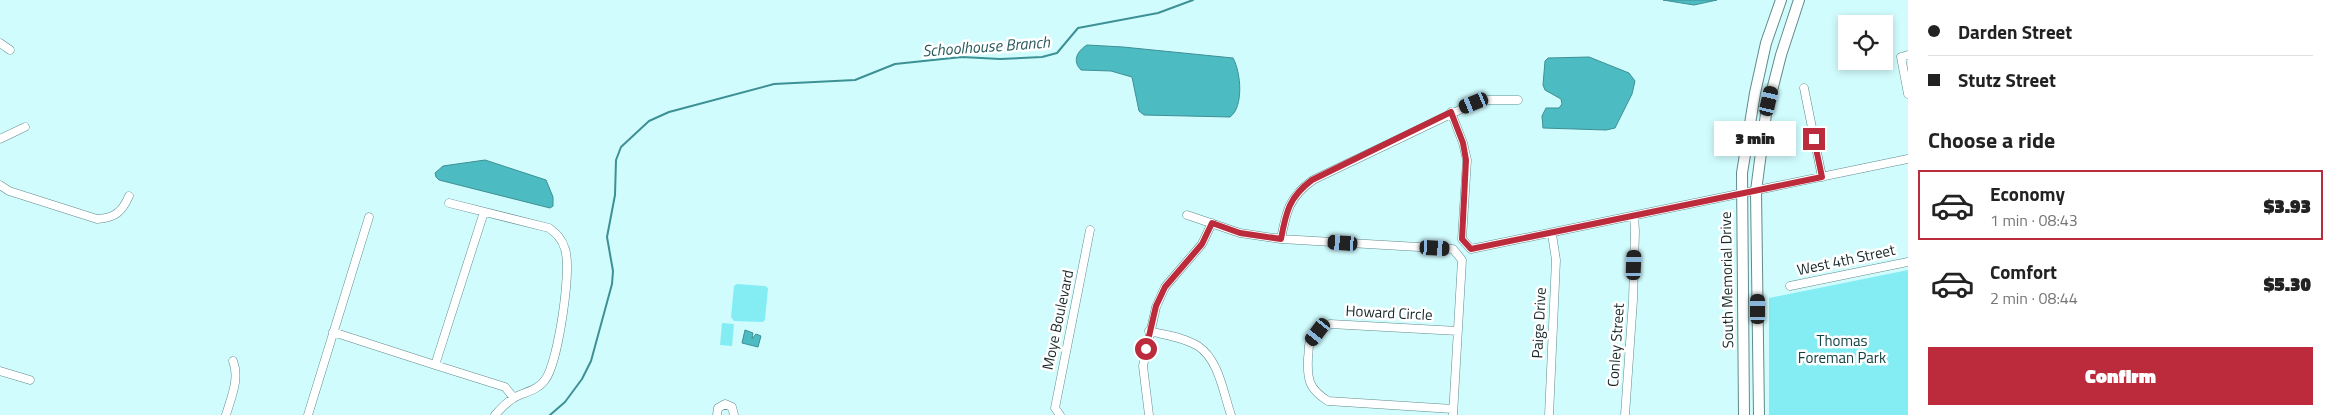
<!DOCTYPE html>
<html lang="en">
<head>
<meta charset="utf-8">
<style>
	:root { --surface:#fff; --page:#f6f6f6; --text:#222; --muted:#767676; --line:#e0e0e0; --accent:#bc2b3c }
	body { margin:0; font-family:"Titillium Web",sans-serif; background:var(--page); color:var(--text); height:100vh; display:flex; flex-direction:column; font-size:19px; white-space:nowrap }
	* { box-sizing:border-box; margin:0 }
	p { font-size:16px; color:var(--muted) }
	.icon { flex:none; width:28px; height:28px; fill:none; stroke:currentColor; stroke-width:2; stroke-linecap:round; stroke-linejoin:round }
	.map { position:relative; flex:1; overflow:hidden }
	.side { display:flex; flex-direction:column; background:var(--surface); width:425px }
	.side>* { flex:none }
	.guide { display:grid; align-content:center; height:110px; padding:0 20px; background:var(--surface) }
	.buttons { position:absolute; left:1838px; top:15px; display:grid; gap:10px }
	.buttons a { display:grid; place-items:center; width:55px; height:55px; border-radius:0px; background:var(--surface); box-shadow:0 2px 8px #0003; font-size:25px }
	.end { position:absolute; width:22px; height:22px; margin:-11px; border:6px solid #bc2b3c; background:#fff; box-shadow:0 0 0 2px #fff }
	.from { border-radius:50% }
	.bubble { position:absolute; height:35px; border-radius:0px; background:var(--surface); box-shadow:0 2px 8px #0003; font-size:16px; font-weight:800; line-height:35px; text-align:center }
	.car { position:absolute; width:15px; height:30px; margin:-15px -8px; border-radius:6px; box-shadow:0 0 4px 1px #0007; background:linear-gradient(#222 24%,#8ab4d8 0 40%,#222 0 76%,#8ab4d8 0 86%,#222 0) }
	.guide b { display:flex; align-items:center; gap:18px; height:48px; font-size:19px }
	.guide b+b { border-top:1px solid var(--line) }
	.guide i { width:12px; height:12px; background:var(--text) }
	ul { padding:0; list-style:none }
	li { display:flex; align-items:center; gap:15px; height:70px; margin:0 10px 8px; padding:0 10px; border:2px solid transparent; border-radius:0px }
	li div { flex:1 }
	li b { display:block; font-size:19px }
	li em { font-style:normal; font-weight:800 }
	li.on { border-color:var(--accent) }
	li>.icon { width:45px; height:45px; stroke-width:1.5 }
	h2 { padding:0 20px; font-size:22px; line-height:60px }
	.button { display:flex; gap:10px; margin-top:auto; padding:10px 20px }
	.button a { flex:1; height:58px; border-radius:0px; background:var(--accent); color:#fff; font-size:20px; font-weight:800; line-height:58px; text-align:center }
	main { display:flex; flex:1; min-height:0 }
	.map>svg:first-child { display:block }
	.green { fill:#83edf3 }
	.water { fill:#4dbcc2; stroke:#3d9094 }
	.lines { fill:none; stroke-linecap:round; stroke-linejoin:round }
	.stream { stroke:#3d9094; stroke-width:2 }
	.minor-casing { stroke:#628a8c; stroke-width:9 }
	.major-casing { stroke:#628a8c; stroke-width:12 }
	.minor { stroke:#fff; stroke-width:8 }
	.major { stroke:#fff; stroke-width:10 }
	.route { stroke:#bc2b3c; stroke-width:6 }
	.labels { text-anchor:middle; stroke-width:5; stroke-linejoin:round; paint-order:stroke }
	.street-label { font-size:15px; fill:#182829; stroke:#fff }
	.park-label { font-size:15px; fill:#114446; stroke:#fff }
	.water-label { font-size:16px; font-style:italic; fill:#2b5b5d; stroke:#fff }
</style>
</head>
<body>
<main>
<div class="map">
<svg width="1908" height="415" viewBox="0 0 1908 415">
	<rect width="100%" height="100%" fill="#d1fcfe"/>
	<path class="green" d="M1908,270V415H1769V298Z
		M737,284L765,286L768,288L765,320L763,322L734,321L731,317L734,286Z
		M722,323L734,324L732,346L720,345Z"/>
	<path class="water" d="M1663,0H1717L1694,5Z
		M1087,45L1123,47L1233,58C1241,72 1244,107 1230,117L1144,115L1139,111L1132,77L1111,71L1081,70C1072,61 1077,51 1087,45Z
		M1589,57L1629,73L1635,81L1632,94L1615,128L1606,130L1543,128L1542,116L1546,108H1559L1562,104L1561,99L1545,90L1543,85L1545,61L1548,58Z
		M485,160L546,180L553,197V206L550,208L538,205L439,180L436,177L435,173L443,166Z
		M745,330L753,333L752,339L756,334L761,336L758,347L742,343Z"/>
	<g class="lines">
		<path class="stream" d="M550,415L565,402L582,379L591,361L612,284L613,271L607,237L615,195L616,160L621,147L649,121L669,112L774,84L855,80L895,64L962,57L1000,59L1042,57L1057,53L1078,28L1158,13L1193,0"/>
		<g class="minor-casing">
			<path id="minor" d="M0,43L10,50
				M1908,55L1901,57L1908,94
				M1804,88L1822,177
				M1451,112L1463,143L1467,160L1462,239L1471,249L1908,159
				M0,139L25,127
				M0,185L9,191L97,219C115,218 122,212 129,196
				M449,203L549,228C557,234 562,239 565,249C572,270 558,363 545,380C538,390 525,392 515,397C507,402 501,408 495,415
				M484,212L435,365L505,387L514,398
				M1187,215L1240,233L1281,239L1453,249L1462,260L1453,415
				M1281,239C1286,212 1289,197 1313,180L1474,103L1489,100H1518
				M1790,286L1908,262
				M1149,331C1164,335 1184,337 1198,346C1219,360 1223,392 1231,415
				M333,332L435,365
				M0,371L30,380
				M1453,409L1328,401C1309,389 1307,380 1308,358C1309,353 1308,347 1310,342C1315,334 1322,329 1330,324L1458,331
				M226,415C231,398 240,378 233,361
				M308,415L369,217
				M717,415L718,408L725,404L732,407L734,415
				M1060,415L1055,408L1090,230
				M1149,415L1143,366L1156,307L1165,287L1202,244L1212,223
				M1549,415L1556,260L1552,234
				M1625,415L1633,300L1635,231L1634,216"/>
		</g>
		<g class="major-casing">
			<path id="major" d="M1744,415L1742,173L1755,93L1766,43L1781,0
				M1759,415L1756,191L1766,114L1781,55L1799,0"/>
		</g>
		<use href="#minor" class="minor"/>
		<use href="#major" class="major"/>
	</g>
	<g class="lines">
		<path class="route" d="M1146,349L1156,306L1165,287L1202,244L1212,223L1240,233L1281,239C1286,212 1289,197 1312,180L1451,112L1463,143L1466,160L1462,239L1471,249L1822,177L1814,139"/>
	</g>
	<g class="labels">
		<g class="street-label">
			<text transform="translate(1846 260) rotate(-12)" y="5">West 4th Street</text>
			<text transform="translate(1727 280) rotate(-91)" y="5">South Memorial Drive</text>
			<text transform="translate(1389 313) rotate(3)" y="5">Howard Circle</text>
			<text transform="translate(1058 320) rotate(-78)" y="5">Moye Boulevard</text>
			<text transform="translate(1539 323) rotate(-87)" y="5">Paige Drive</text>
			<text transform="translate(1616 345) rotate(-86)" y="5">Conley Street</text>
		</g>
		<g class="park-label">
			<text x="1842" y="346">Thomas<tspan x="1842" dy="17">Foreman Park</tspan></text>
		</g>
		<g class="water-label">
			<text transform="translate(986 46) rotate(-4)" y="6">Schoolhouse Branch</text>
		</g>
	</g>
</svg>
<div class="buttons">
<a><svg class="icon" aria-label="locate" viewBox="0 0 24 24"><circle cx="12" cy="12" r="6"/><path d="M12 2v4M12 18v4M2 12h4M18 12h4"/></svg></a>
</div>
<i class="end from" style="left:1146px;top:349px"></i>
<i class="end" style="left:1814px;top:139px"></i>
<div class="bubble" style="left:1714px;top:121px;width:82px">3 min</div>
<i class="car" style="left:1769px;top:101px;rotate:13deg"></i>
<i class="car" style="left:1474px;top:103px;rotate:248deg"></i>
<i class="car" style="left:1343px;top:243px;rotate:274deg"></i>
<i class="car" style="left:1435px;top:248px;rotate:93deg"></i>
<i class="car" style="left:1634px;top:265px;rotate:2deg"></i>
<i class="car" style="left:1758px;top:309px;rotate:0deg"></i>
<i class="car" style="left:1318px;top:332px;rotate:217deg"></i>
</div>
<section class="side">
<div class="guide">
<b><i class="from"></i>Darden Street</b>
<b><i></i>Stutz Street</b>
</div>
<h2>Choose a ride</h2>
<ul>
<li class="on"><svg class="icon" aria-label="car" viewBox="0 0 24 24"><path d="M5 17H2v-5l4-1 3-4h7l3 4 3 1v5h-3M9 17h6M6 11h13"/><circle cx="7" cy="17" r="2"/><circle cx="17" cy="17" r="2"/></svg><div><b>Economy</b><p>1 min · 08:43</p></div><em>$3.93</em></li>
<li><svg class="icon" aria-label="car" viewBox="0 0 24 24"><path d="M5 17H2v-5l4-1 3-4h7l3 4 3 1v5h-3M9 17h6M6 11h13"/><circle cx="7" cy="17" r="2"/><circle cx="17" cy="17" r="2"/></svg><div><b>Comfort</b><p>2 min · 08:44</p></div><em>$5.30</em></li>
</ul>
<div class="button"><a>Confirm</a></div>
</section>
</main>
</body>
</html>
